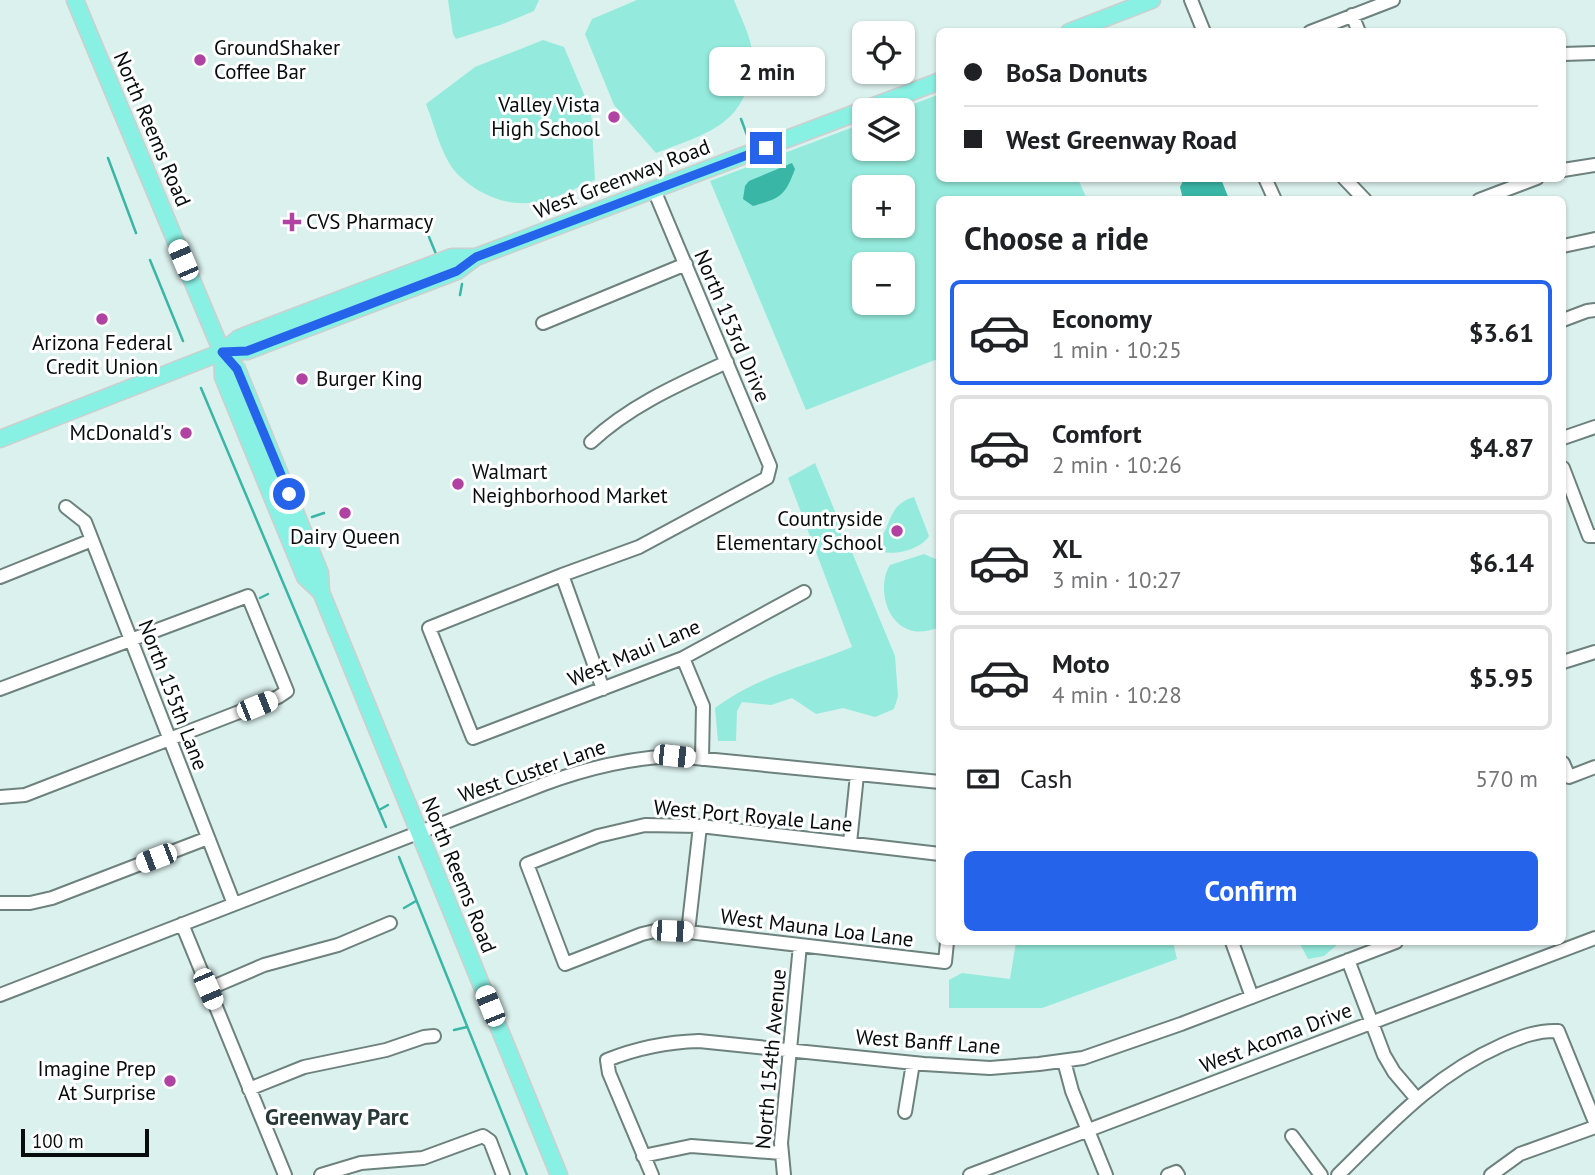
<!DOCTYPE html>
<html lang="en">
<head>
<meta charset="utf-8">
<style>
	:root { --surface:#fff; --page:#f2f2f2; --text:#202124; --muted:#757577; --line:#e0e0e0; --accent:#2563eb }
	body { margin:0; font-family:"PT Sans",sans-serif; background:var(--page); color:var(--text); height:100vh; display:flex; flex-direction:column; font-size:26px; white-space:nowrap }
	* { box-sizing:border-box; margin:0 }
	p { font-size:23px; color:var(--muted) }
	.icon { flex:none; width:38px; height:38px; fill:none; stroke:currentColor; stroke-width:2; stroke-linecap:round; stroke-linejoin:round }
	.map { position:relative; flex:1; overflow:hidden }
	.side { position:absolute; left:936px; top:196px; width:630px; height:749px; display:flex; flex-direction:column; background:var(--surface); border-radius:10px; box-shadow:0 2px 5px #0004 }
	.side>* { flex:none }
	.top-card { position:absolute; left:936px; top:28px; width:630px; height:154px; border-radius:10px; box-shadow:0 2px 5px #0004; display:grid; align-content:center; height:154px; padding:0 28px; background:var(--surface) }
	.tools { position:absolute; left:852px; top:21px; display:grid; gap:14px }
	.tools a { display:grid; place-items:center; width:63px; height:63px; border-radius:10px; background:var(--surface); box-shadow:0 2px 5px #0004; font-size:35px }
	.scale { position:absolute; left:21px; bottom:18px; width:128px; box-sizing:border-box; padding-left:7px; border:4px solid #060d0c; border-top:0; font-size:19px; line-height:24px; white-space:nowrap; color:#060d0c; -webkit-text-stroke:5px #fff; paint-order:stroke }
	.end { position:absolute; width:32px; height:32px; margin:-16px; border:9px solid #2563eb; background:#fff; box-shadow:0 0 0 4px #fff }
	.from { border-radius:50% }
	.bubble { position:absolute; height:49px; border-radius:10px; background:var(--surface); box-shadow:0 2px 5px #0004; font-size:23px; font-weight:600; line-height:49px; text-align:center }
	.car { position:absolute; width:21px; height:42px; margin:-21px -10px; border-radius:9px; box-shadow:0 0 5px 2px #0007; background:linear-gradient(#fff 24%,#345 0 40%,#fff 0 76%,#345 0 86%,#fff 0) }
	.top-card b { display:flex; align-items:center; gap:24px; height:66px; font-size:26px }
	.top-card b+b { border-top:2px solid var(--line) }
	.top-card i { width:18px; height:18px; background:var(--text) }
	ul { padding:0; list-style:none }
	li { display:flex; align-items:center; gap:21px; height:105px; margin:0 14px 10px; padding:0 14px; border:4px solid var(--line); border-radius:10px }
	li div { flex:1 }
	li b { display:block; font-size:26px }
	li em { font-style:normal; font-weight:600 }
	li.on { border-color:var(--accent) }
	li>.icon { width:63px; height:63px; stroke-width:1.5 }
	h2 { padding:0 28px; font-size:32px; line-height:84px }
	.pay { display:flex; align-items:center; gap:18px; height:77px; padding:0 28px; font-size:26px }
	.pay p { margin-inline-start:auto }
	.button { display:flex; gap:14px; margin-top:auto; padding:14px 28px }
	.button a { flex:1; height:80px; border-radius:10px; background:var(--accent); color:#fff; font-size:28px; font-weight:600; line-height:80px; text-align:center }
	.map>svg:first-child { display:block }
	.green { fill:#94eadc; fill-rule:evenodd }
	.water { fill:#3ab6a6 }
	.lines { fill:none; stroke-linecap:round; stroke-linejoin:round }
	.stream { stroke:#3ab6a6; stroke-width:2.5 }
	.minor-casing { stroke:#6d817d; stroke-width:16 }
	.major-casing { stroke:#cdcfce; stroke-width:19 }
	.minor { stroke:#fff; stroke-width:12 }
	.major { stroke:#89f1e4; stroke-width:16 }
	.route { stroke:#2563eb; stroke-width:9 }
	.poi-dot { fill:#b042a1; stroke:#fff; stroke-width:2.5 }
	.labels { text-anchor:middle; stroke-width:6; stroke-linejoin:round; paint-order:stroke }
	.poi-label { font-size:21px; fill:#060d0c; stroke:#fff; text-anchor:start }
	.street-label { font-size:21px; fill:#060d0c; stroke:#fff }
	.neighbourhood-label { font-size:23px; font-weight:bold; fill:#283a37; stroke:#fff }
</style>
</head>
<body>
<div class="map">
<svg width="1595" height="1175" viewBox="0 0 1595 1175">
	<rect width="100%" height="100%" fill="#dbf1ed"/>
	<path class="green" d="M448,0H539L534,11L500,25L456,39L453,34Z
		M637,0H734C739,13 746,27 750,41C753,52 751,63 750,74C743,127 699,136 656,153L614,105L585,34L592,19Z
		M543,40L564,47L591,111L595,180C559,195 532,213 492,197C477,191 463,181 453,169C440,151 434,124 426,104L475,67Z
		M940,94V178L1078,179L1087,199L940,200V358L806,410L710,181L864,123V149H903V110H898ZM864,187H903V226H864ZM864,264H903V303H864Z
		M815,463L895,656L898,696L894,709L875,717L843,708L816,714L792,698L771,705L742,702L737,711L736,741H718L715,708C756,677 806,666 852,647L788,478Z
		M914,497L929,536C921,549 897,555 883,552L876,543C894,526 885,506 914,497Z
		M924,554L940,561V627C929,631 918,634 907,629C884,619 878,584 890,565Z
		M1016,942H1173L1177,959L1042,1008H949V980L962,973L1010,979Z
		M1299,942H1358L1338,944L1324,956L1308,959Z"/>
	<path class="water" d="M792,163L795,169C785,196 781,198 753,206L743,199L745,186L749,181Z
		M1184,179H1221L1229,199H1183L1180,187Z"/>
	<g class="lines">
		<path class="stream" d="M741,119L747,135
			M108,158L136,233
			M429,237L436,254
			M150,260L183,341
			M460,295L462,284
			M201,388L386,827
			M312,517L324,513
			M260,598L268,594
			M379,810L388,805
			M399,857L527,1175
			M404,908L416,901
			M454,1030L467,1027"/>
		<g class="minor-casing">
			<path id="minor" d="M1191,0L1204,32
				M1352,15L1359,32
				M1310,32L1393,0
				M1563,54L1595,53
				M1563,170L1595,165
				M1265,178L1275,200
				M1344,178L1365,200
				M654,190L770,466L767,478L639,547L562,575L429,628L473,738L683,658L804,592
				M1479,200L1537,178
				M1563,246L1595,239
				M1563,320L1587,311L1595,310
				M543,323L686,264
				M1563,438L1595,427
				M591,442C629,406 679,384 727,362
				M1563,468L1589,536H1595
				M66,507L85,522L234,904
				M562,575L603,689
				M0,577L92,540
				M683,658L703,706L702,759
				M1563,662L1595,652
				M0,689L248,596L287,691L278,697L25,795L0,797
				M1563,763L1569,777L1595,767
				M850,843L857,775
				M940,854L700,826L645,825L598,836L527,864L565,964L642,934L655,931L688,932L945,962L947,942
				M0,903H30L52,898L208,838
				M182,924L285,1175
				M688,932L700,826
				M1232,942L1252,997
				M1348,960L1384,1055L1394,1072L1417,1099
				M208,989L264,965L338,945L390,923
				M0,995L544,784C587,768 628,758 674,756L940,782
				M1064,1061L1072,1091L1106,1175
				M249,1089L304,1067L386,1050L424,1037L434,1036
				M905,1112L913,1063
				M1292,1136L1321,1175
				M643,1156L691,1146L782,1153
				M321,1175L361,1163L423,1158L483,1136L490,1141L503,1175
				M652,1175L609,1073L607,1060C637,1048 667,1042 699,1041L924,1064L990,1068L1039,1064L1083,1058L1181,1024L1396,942
				M784,1175L781,1143L800,945
				M970,1175L1595,938
				M1168,1175L1176,1172L1178,1175
				M1338,1175C1390,1124 1434,1075 1502,1045C1520,1037 1538,1030 1558,1031L1595,1122
				M1491,1175L1520,1154L1595,1127"/>
		</g>
		<g class="major-casing">
			<path id="major" d="M75,0L214,333L222,352L223,377L305,577L321,592
				M1069,32L1152,0
				M222,352L237,369L320,573L321,592L559,1175
				M222,352L247,351L457,271L476,257L940,81
				M0,439L222,352L239,338L341,299L452,257H476"/>
		</g>
		<use href="#minor" class="minor"/>
		<use href="#major" class="major"/>
	</g>
	<g class="lines">
		<path class="route" d="M289,494L237,369L222,352L247,351L457,271L476,257L766,148"/>
	</g>
	<g class="poi-dot">
		<circle cx="200" cy="60" r="7"/>
		<circle cx="614" cy="117" r="7"/>
		<path d="M288.5 211.5h7v7h7v7h-7v7h-7v-7h-7v-7h7z"/>
		<circle cx="102" cy="319" r="7"/>
		<circle cx="302" cy="379" r="7"/>
		<circle cx="186" cy="433" r="7"/>
		<circle cx="458" cy="484" r="7"/>
		<circle cx="345" cy="513" r="7"/>
		<circle cx="897" cy="531" r="7"/>
		<circle cx="170" cy="1081" r="7"/>
	</g>
	<g class="labels">
		<g class="poi-label">
			<text x="214" y="55">GroundShaker<tspan x="214" dy="24">Coffee Bar</tspan></text>
			<text x="600" y="112" text-anchor="end">Valley Vista<tspan x="600" dy="24">High School</tspan></text>
			<text x="306" y="229">CVS Pharmacy</text>
			<text x="102" y="350" text-anchor="middle">Arizona Federal<tspan x="102" dy="24">Credit Union</tspan></text>
			<text x="316" y="386">Burger King</text>
			<text x="172" y="440" text-anchor="end">McDonald's</text>
			<text x="472" y="479">Walmart<tspan x="472" dy="24">Neighborhood Market</tspan></text>
			<text x="883" y="526" text-anchor="end">Countryside<tspan x="883" dy="24">Elementary School</tspan></text>
			<text x="345" y="544" text-anchor="middle">Dairy Queen</text>
			<text x="156" y="1076" text-anchor="end">Imagine Prep<tspan x="156" dy="24">At Surprise</tspan></text>
		</g>
		<g class="street-label">
			<text transform="translate(152 129) rotate(67)" y="7">North Reems Road</text>
			<text transform="translate(622 179) rotate(-21)" y="7">West Greenway Road</text>
			<text transform="translate(732 326) rotate(67)" y="7">North 153rd Drive</text>
			<text transform="translate(634 653) rotate(-23)" y="7">West Maui Lane</text>
			<text transform="translate(173 695) rotate(69)" y="7">North 155th Lane</text>
			<text transform="translate(532 771) rotate(-19)" y="7">West Custer Lane</text>
			<text transform="translate(753 816) rotate(5)" y="7">West Port Royale Lane</text>
			<text transform="translate(459 875) rotate(68)" y="7">North Reems Road</text>
			<text transform="translate(817 928) rotate(7)" y="7">West Mauna Loa Lane</text>
			<text transform="translate(1276 1038) rotate(-21)" y="7">West Acoma Drive</text>
			<text transform="translate(928 1042) rotate(4)" y="7">West Banff Lane</text>
			<text transform="translate(771 1059) rotate(-85)" y="7">North 154th Avenue</text>
		</g>
		<g class="neighbourhood-label">
			<text x="337" y="1125">Greenway Parc</text>
		</g>
	</g>
</svg>
<div class="tools">
<a><svg class="icon" aria-label="locate" viewBox="0 0 24 24"><circle cx="12" cy="12" r="6"/><path d="M12 2v4M12 18v4M2 12h4M18 12h4"/></svg></a>
<a><svg class="icon" aria-label="layers" viewBox="0 0 24 24"><path d="M12 4l9 5-9 5-9-5zM3 14l9 5 9-5"/></svg></a>
<a>+</a>
<a>−</a>
</div>
<div class="scale">100 m</div>
<i class="end from" style="left:289px;top:494px"></i>
<i class="end" style="left:766px;top:148px"></i>
<div class="bubble" style="left:709px;top:47px;width:116px">2 min</div>
<i class="car" style="left:183px;top:260px;rotate:337deg"></i>
<i class="car" style="left:257px;top:706px;rotate:68deg"></i>
<i class="car" style="left:674px;top:756px;rotate:96deg"></i>
<i class="car" style="left:156px;top:858px;rotate:249deg"></i>
<i class="car" style="left:672px;top:931px;rotate:92deg"></i>
<i class="car" style="left:208px;top:989px;rotate:157deg"></i>
<i class="car" style="left:490px;top:1006px;rotate:338deg"></i>
<div class="top-card">
<b><i class="from"></i>BoSa Donuts</b>
<b><i></i>West Greenway Road</b>
</div>
<section class="side">
<h2>Choose a ride</h2>
<ul>
<li class="on"><svg class="icon" aria-label="car" viewBox="0 0 24 24"><path d="M5 17H2v-5l4-1 3-4h7l3 4 3 1v5h-3M9 17h6M6 11h13"/><circle cx="7" cy="17" r="2"/><circle cx="17" cy="17" r="2"/></svg><div><b>Economy</b><p>1 min · 10:25</p></div><em>$3.61</em></li>
<li><svg class="icon" aria-label="car" viewBox="0 0 24 24"><path d="M5 17H2v-5l4-1 3-4h7l3 4 3 1v5h-3M9 17h6M6 11h13"/><circle cx="7" cy="17" r="2"/><circle cx="17" cy="17" r="2"/></svg><div><b>Comfort</b><p>2 min · 10:26</p></div><em>$4.87</em></li>
<li><svg class="icon" aria-label="car" viewBox="0 0 24 24"><path d="M5 17H2v-5l4-1 3-4h7l3 4 3 1v5h-3M9 17h6M6 11h13"/><circle cx="7" cy="17" r="2"/><circle cx="17" cy="17" r="2"/></svg><div><b>XL</b><p>3 min · 10:27</p></div><em>$6.14</em></li>
<li><svg class="icon" aria-label="car" viewBox="0 0 24 24"><path d="M5 17H2v-5l4-1 3-4h7l3 4 3 1v5h-3M9 17h6M6 11h13"/><circle cx="7" cy="17" r="2"/><circle cx="17" cy="17" r="2"/></svg><div><b>Moto</b><p>4 min · 10:28</p></div><em>$5.95</em></li>
</ul>
<div class="pay"><svg class="icon" aria-label="cash" viewBox="0 0 24 24"><path d="M3 7h18v10H3z"/><circle cx="12" cy="12" r="2"/></svg>Cash<p>570 m</p></div>
<div class="button"><a>Confirm</a></div>
</section>
</div>
</body>
</html>
